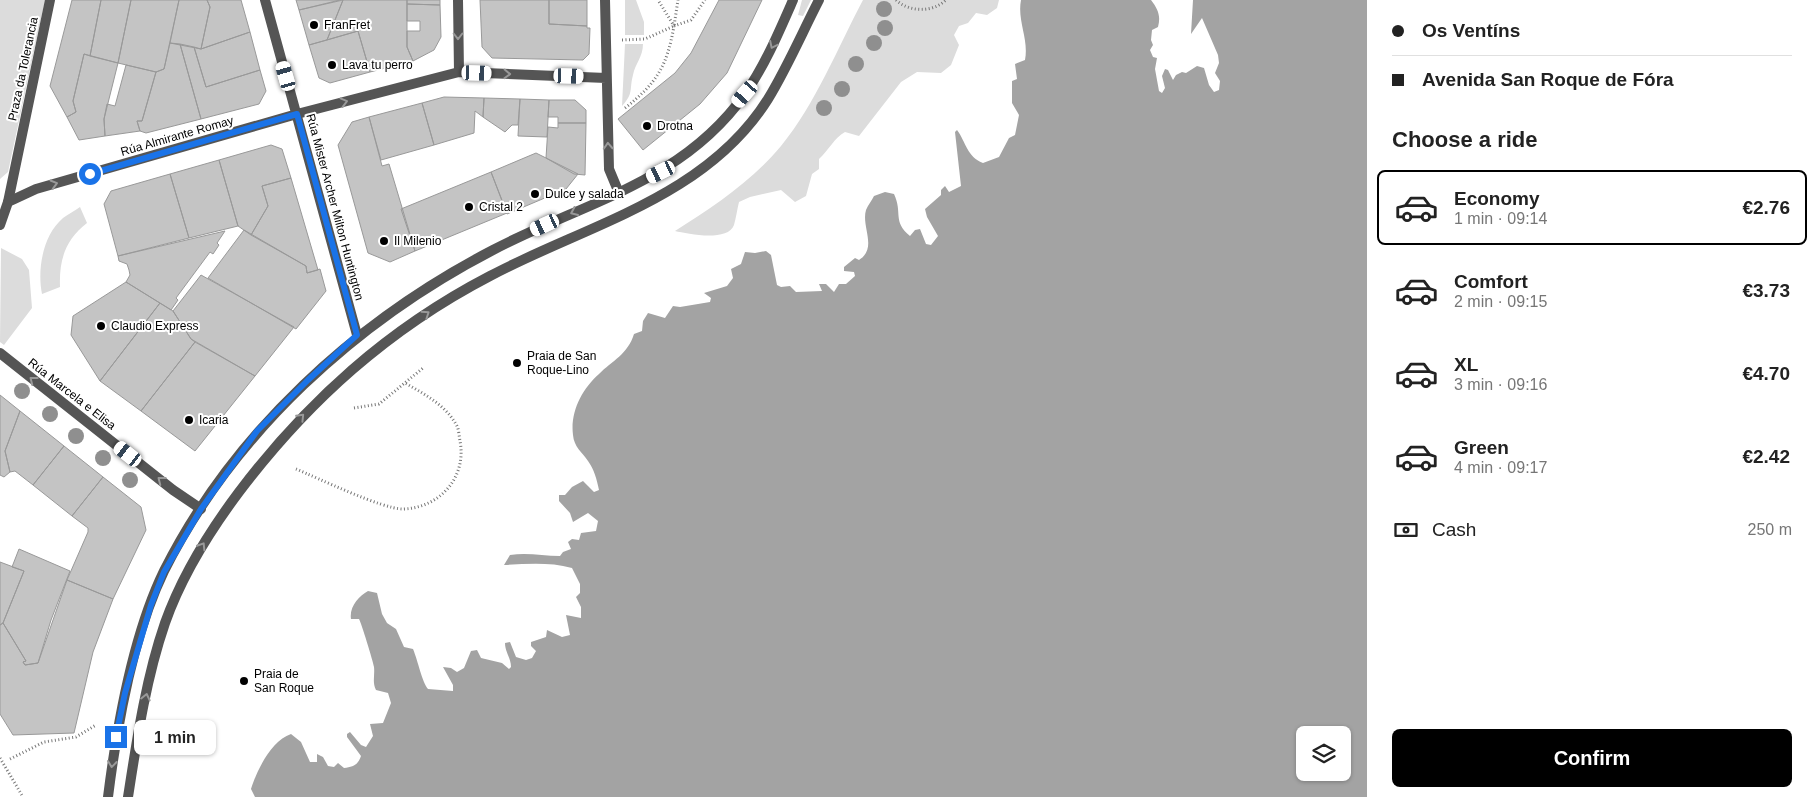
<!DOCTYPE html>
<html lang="en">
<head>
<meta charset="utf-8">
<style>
	:root { --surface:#fff; --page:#f6f6f6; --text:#222; --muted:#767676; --line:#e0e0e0; --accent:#000 }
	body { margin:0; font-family:Arial,sans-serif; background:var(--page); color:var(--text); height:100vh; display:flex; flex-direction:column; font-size:19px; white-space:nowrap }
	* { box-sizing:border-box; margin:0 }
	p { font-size:16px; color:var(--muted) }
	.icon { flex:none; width:28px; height:28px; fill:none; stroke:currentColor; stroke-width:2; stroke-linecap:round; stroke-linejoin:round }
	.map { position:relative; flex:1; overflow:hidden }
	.details { display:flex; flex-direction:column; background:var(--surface); width:450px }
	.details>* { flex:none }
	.top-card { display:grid; align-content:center; height:110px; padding:0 25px; background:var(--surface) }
	.fabs { position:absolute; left:1296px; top:726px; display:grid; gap:10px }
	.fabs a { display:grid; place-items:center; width:55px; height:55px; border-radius:8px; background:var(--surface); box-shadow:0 1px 4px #0004; font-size:25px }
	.end { position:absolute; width:22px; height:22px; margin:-11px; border:6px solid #1a73e8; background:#fff; box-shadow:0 0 0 2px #fff }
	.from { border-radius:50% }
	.bubble { position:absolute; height:35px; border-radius:8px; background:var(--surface); box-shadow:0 1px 4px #0004; font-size:16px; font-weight:700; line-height:35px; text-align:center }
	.car { position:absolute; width:15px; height:30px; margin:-15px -8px; border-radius:6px; box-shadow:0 0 4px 1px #0007; background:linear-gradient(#fff 24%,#345 0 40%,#fff 0 76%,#345 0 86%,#fff 0) }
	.top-card b { display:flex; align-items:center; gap:18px; height:48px; font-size:19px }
	.top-card b+b { border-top:1px solid var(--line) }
	.top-card i { width:12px; height:12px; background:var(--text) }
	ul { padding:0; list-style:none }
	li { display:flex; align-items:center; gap:15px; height:75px; margin:0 10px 8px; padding:0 15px; border:2px solid transparent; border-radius:8px }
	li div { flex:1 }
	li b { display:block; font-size:19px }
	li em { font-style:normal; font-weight:700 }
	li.active { border-color:var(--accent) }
	li>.icon { width:45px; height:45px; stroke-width:1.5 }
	h2 { padding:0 25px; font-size:22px; line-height:60px }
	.pay { display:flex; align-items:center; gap:12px; height:55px; padding:0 25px; font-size:19px }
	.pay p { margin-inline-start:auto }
	.button { display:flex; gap:10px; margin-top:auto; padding:10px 25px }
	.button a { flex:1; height:58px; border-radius:8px; background:var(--accent); color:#fff; font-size:20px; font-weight:700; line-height:58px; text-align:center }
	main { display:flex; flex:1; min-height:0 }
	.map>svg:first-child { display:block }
	.green { fill:#dcdcdc }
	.water { fill:#a3a3a3; fill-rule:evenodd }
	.building { fill:#c4c4c4; stroke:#999 }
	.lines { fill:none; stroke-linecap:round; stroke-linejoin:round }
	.path { stroke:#777; stroke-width:3; stroke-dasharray:1 2.5; stroke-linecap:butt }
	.pedestrian { stroke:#555; stroke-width:10 }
	.minor { stroke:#555; stroke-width:10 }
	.tertiary { stroke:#555; stroke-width:10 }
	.tree { fill:#8f8f8f }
	.oneway { stroke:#999 }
	.route { stroke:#1a73e8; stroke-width:6 }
	.poi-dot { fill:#000; stroke:#fff; stroke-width:2 }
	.labels { text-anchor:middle; stroke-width:4; stroke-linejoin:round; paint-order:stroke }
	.poi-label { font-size:12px; fill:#000; stroke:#fff; text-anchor:start }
	.street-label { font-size:12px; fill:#000; stroke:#fff }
</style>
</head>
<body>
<main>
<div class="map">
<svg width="1367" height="797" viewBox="0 0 1367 797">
	<rect width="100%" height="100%" fill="#fff"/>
	<path class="green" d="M0,0H45L8,172L0,179Z
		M625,0H636L644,22V35H625Z
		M802,0H811L803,16L798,15Z
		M863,0H999L997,8L987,15L976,13L968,23L959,26L954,35L959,45L951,65L941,73L917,72L901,82L859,136L845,132C834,138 829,150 819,159V169L812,174L806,196L795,202L781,190L750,197L739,202C737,210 736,218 734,225C728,242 688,234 675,231C713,207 752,181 781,146C816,103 837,49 863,0Z
		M625,44H643C643,57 635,64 633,75C629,90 634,93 622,106Z
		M80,207L87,223C65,240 59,260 60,287L42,294C37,269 43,235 63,218C68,214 75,211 80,207Z
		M1,248L22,259L29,270L32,308L4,345L0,342Z"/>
	<path class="water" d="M1021,0H1151C1158,9 1161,16 1158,27L1152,30L1151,40L1153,45L1150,50L1153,57L1157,58L1155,69L1159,91L1162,93L1165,88L1162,76L1165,69L1168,70L1173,80L1176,75L1182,72L1186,73L1197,66L1204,68L1209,85L1214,92L1219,90L1220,81L1215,73L1219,63L1218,55L1202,18L1191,34L1193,0H1367V797H255L251,789C257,770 271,741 291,734L301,742L310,762H317V754L323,757L328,766L334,767L338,763L344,768C353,767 358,765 361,756L347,737V734L350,732L361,745L366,747L373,736L370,724L383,723L391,703L388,693L376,690C372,682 375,676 374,667C373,661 361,622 359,619H351C349,607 359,596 368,591L377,593L382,614L387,623L396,629L404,647L413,649C418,661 422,682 428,689L453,691V685L443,667L451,668L457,672L464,668L471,651L477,650L481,658L502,663L509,669L511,667C511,658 505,652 505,643L510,642L516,657L526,660L532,658L536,651L531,646V642L546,637L547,630L562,637L570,635L566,615L581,618V607L576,597L580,593V584L572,568C550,562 527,564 504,565L510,555C527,552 543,556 560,556L563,552L571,549L568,542L572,539L579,540L581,533L596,531L598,521L588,513L573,522L570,513L559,501V495H565L572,487L583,481L594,492L599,490C597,480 594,469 588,461C582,452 574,447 573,435C570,412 582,389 599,374C612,361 628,354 634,334L642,331L643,321L648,313L665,318L673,306L680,307L710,302L711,298L704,293L727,286L733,278L731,269L741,264L745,252L755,253L766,251L771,255L777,285L781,287L790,286L796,292L822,291L819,284H826L834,292L839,284H846L855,276L854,272L844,271V267L855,258L859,260C878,248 861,227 866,210C868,205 872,200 874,196L885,192L894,194C903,213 892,221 910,236L915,230L920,229L926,244L931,245L938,236L927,217L925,209L941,195V190L945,186L949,192L961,186L955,132L957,130C966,142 967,157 983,163L999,157L1009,138L1015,135L1019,115L1012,103V81L1017,79L1015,64L1025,60C1029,39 1017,21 1021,0ZM1305,735H1342V772H1305Z"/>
	<path class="building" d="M72,0H101L90,56L84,54L73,101L76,112L67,117L50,86Z
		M101,0H131L118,63L90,56Z
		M131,0H179L164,69L156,72L118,63Z
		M179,0H207L210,7L201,49L170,43Z
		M207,0H241L250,32L201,49L210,7Z
		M296,0H340L299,10Z
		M343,0L327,40L309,45L299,10Z
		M343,0H407V47L413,61L370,72L358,31L327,40Z
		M407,0H440V5L407,4Z
		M480,0H549V24L587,26V28H590L589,54L583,60L492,58L482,47Z
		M549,0H587V26L549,24Z
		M719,0H762L727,73L700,104L643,150L618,119L675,73L691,53Z
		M407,4L440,5L441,37L434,50L413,61L407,47V31H420V21H407Z
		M358,31L370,72L330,83L319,78L309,45Z
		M250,32L260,70L206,87L194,47L201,49Z
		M170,43L180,44L201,119L146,133L140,131L137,121H142L156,72L164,69Z
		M180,44L194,47L206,87L260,70L266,91L259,104L201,119Z
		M84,54L118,63L104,119L105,136L79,140L67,117L76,112L73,101Z
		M126,65L156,72L142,121H137L140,131L105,136L104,119L107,104L115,106Z
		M444,97L484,98L483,117L475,111L474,133L434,145L422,103Z
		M484,98L520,99L518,125H512L505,132L483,117Z
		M520,99L549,100L547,137L518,136Z
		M549,100H575L586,110V123H558V117H548Z
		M422,103L434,145L381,160L369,117Z
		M369,117L382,166L389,164L415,251L390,262L368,253L338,145L352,122Z
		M558,123H586L585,175L574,174L546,158L548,127L558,128Z
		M271,145L282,149L291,178L262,186L268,206L251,235L238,226L219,160Z
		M536,153L578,174L566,189L507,214L491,172Z
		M219,160L238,226L189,238L170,174Z
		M491,172L507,213L415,251L401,209Z
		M170,174L189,238L118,256L104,204L111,191Z
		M291,178L318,270L307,273L306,266L251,235L268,206L262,186Z
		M244,230L306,266L307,273L320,269L326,291L296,329L208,278Z
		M225,231L217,243L219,245L213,254L210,252L176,298L178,300L171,310L126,282L130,275L129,270L127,264L119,261L118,256Z
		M201,275L294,327L255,376L191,339L173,311Z
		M126,282L160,303L100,381L71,335L73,316Z
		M160,303L173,311L191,339L195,342L141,411L100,381Z
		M195,342L255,376L195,451L141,411Z
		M0,395L20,411L5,451L10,472L4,477L0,475Z
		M20,411L64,446L33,485L15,471L10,472L5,451Z
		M64,446L103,477L72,516L33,485Z
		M103,477L141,507L146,530L113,599L67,580L88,532V528L72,516Z
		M19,549L70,571L51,620L38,663L25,665L23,662L26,661L3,623L24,571L12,567Z
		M0,562L24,571L3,623L0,625Z
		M67,580L113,599L93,652L74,733L13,735L0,714V625L3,623L26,661L23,662L25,665L38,663Z"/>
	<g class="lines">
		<path class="path" d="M896,0C909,12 932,13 946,0
			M674,26L691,20L705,0
			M622,40L645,39L674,26L678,0
			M625,108C657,83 667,66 674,26L658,0
			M354,408L379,404L423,368
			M296,469C318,478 382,509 403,509C440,508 467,477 460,441C459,436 459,430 457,426C446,405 424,394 405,383
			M0,758L23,797
			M10,759L44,742L76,737L96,725"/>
		<path class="pedestrian" d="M8,202L50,0"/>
		<path class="minor" d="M265,0L357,335
			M458,0L459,72
			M605,0L609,169L619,193
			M0,225L8,202L36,189L297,114L459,72L606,78
			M0,353L173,490L201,509"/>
		<path class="tertiary" d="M108,797C117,725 132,637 164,571C234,432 356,321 493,250C584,202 682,183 745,94C765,65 779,32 793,0
			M128,797C137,739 146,678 165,623C182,575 209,532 239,492C308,401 388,329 490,276C586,225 706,198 768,99C787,68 802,33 819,0"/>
	</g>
	<g class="tree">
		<circle cx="884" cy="9" r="8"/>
		<circle cx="885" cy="28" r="8"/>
		<circle cx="874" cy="43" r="8"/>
		<circle cx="856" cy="64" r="8"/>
		<circle cx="842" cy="89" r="8"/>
		<circle cx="824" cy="108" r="8"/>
		<circle cx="22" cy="391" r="8"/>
		<circle cx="50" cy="414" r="8"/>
		<circle cx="76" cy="436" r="8"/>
		<circle cx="103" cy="458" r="8"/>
		<circle cx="130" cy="480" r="8"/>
	</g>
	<defs><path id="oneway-chevron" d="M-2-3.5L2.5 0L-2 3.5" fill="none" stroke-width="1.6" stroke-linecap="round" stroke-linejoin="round" transform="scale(1.25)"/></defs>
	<g class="oneway">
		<use href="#oneway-chevron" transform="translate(458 36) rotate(90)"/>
		<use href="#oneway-chevron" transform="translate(773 45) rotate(116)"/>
		<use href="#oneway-chevron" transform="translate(507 74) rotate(2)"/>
		<use href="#oneway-chevron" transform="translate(344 102) rotate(-15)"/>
		<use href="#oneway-chevron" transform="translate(608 146) rotate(-93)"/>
		<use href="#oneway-chevron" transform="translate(54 184) rotate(-16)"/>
		<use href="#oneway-chevron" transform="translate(574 212) rotate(156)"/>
		<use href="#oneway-chevron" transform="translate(426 314) rotate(-34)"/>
		<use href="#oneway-chevron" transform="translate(33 380) rotate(-142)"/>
		<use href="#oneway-chevron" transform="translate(301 417) rotate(-46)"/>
		<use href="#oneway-chevron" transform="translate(161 480) rotate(-142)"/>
		<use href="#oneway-chevron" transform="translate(202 546) rotate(-58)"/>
		<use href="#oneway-chevron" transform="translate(146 697) rotate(-77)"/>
		<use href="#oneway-chevron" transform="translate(112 764) rotate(97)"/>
	</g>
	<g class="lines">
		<path class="route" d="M90,174L297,114L357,335L308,380L257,431L201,509L164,572L151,605L125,693L116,737"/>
	</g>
	<g class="poi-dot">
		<circle cx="314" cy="25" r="5"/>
		<circle cx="332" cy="65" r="5"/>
		<circle cx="647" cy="126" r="5"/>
		<circle cx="535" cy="194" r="5"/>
		<circle cx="469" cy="207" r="5"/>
		<circle cx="384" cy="241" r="5"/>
		<circle cx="101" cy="326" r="5"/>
		<circle cx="517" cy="363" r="5"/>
		<circle cx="189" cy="420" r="5"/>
		<circle cx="244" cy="681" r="5"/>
	</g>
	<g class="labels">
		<g class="poi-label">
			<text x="324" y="29">FranFret</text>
			<text x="342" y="69">Lava tu perro</text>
			<text x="657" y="130">Drotna</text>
			<text x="545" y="198">Dulce y salada</text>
			<text x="479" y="211">Cristal 2</text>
			<text x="394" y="245">Il Milenio</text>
			<text x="111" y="330">Claudio Express</text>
			<text x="527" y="360">Praia de San<tspan x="527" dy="14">Roque-Lino</tspan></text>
			<text x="199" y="424">Icaria</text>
			<text x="254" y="678">Praia de<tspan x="254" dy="14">San Roque</tspan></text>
		</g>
		<g class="street-label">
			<text transform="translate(23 69) rotate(-78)" y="4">Praza da Tolerancia</text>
			<text transform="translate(177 136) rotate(-16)" y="4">Rúa Almirante Romay</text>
			<text transform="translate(335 207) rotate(75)" y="4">Rúa Mister Archer Milton Huntington</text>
			<text transform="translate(72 394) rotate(38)" y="4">Rúa Marcela e Elisa</text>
		</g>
	</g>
</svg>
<div class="fabs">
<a><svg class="icon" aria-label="layers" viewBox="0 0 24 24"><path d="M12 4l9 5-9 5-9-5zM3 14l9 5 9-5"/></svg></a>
</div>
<i class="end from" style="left:90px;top:174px"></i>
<i class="end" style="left:116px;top:737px"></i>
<div class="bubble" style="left:134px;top:720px;width:82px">1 min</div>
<i class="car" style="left:477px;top:73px;rotate:92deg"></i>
<i class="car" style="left:286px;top:76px;rotate:344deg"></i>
<i class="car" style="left:569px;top:76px;rotate:92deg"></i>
<i class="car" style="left:745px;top:94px;rotate:221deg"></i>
<i class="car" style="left:661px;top:172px;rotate:244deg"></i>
<i class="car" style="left:545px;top:225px;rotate:245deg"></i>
<i class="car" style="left:128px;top:454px;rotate:308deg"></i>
</div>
<section class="details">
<div class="top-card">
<b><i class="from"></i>Os Ventíns</b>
<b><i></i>Avenida San Roque de Fóra</b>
</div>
<h2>Choose a ride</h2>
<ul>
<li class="active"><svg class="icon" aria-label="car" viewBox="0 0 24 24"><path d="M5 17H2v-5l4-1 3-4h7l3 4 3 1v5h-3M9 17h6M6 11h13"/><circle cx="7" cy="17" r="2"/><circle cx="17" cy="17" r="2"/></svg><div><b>Economy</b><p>1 min · 09:14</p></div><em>€2.76</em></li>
<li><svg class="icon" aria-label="car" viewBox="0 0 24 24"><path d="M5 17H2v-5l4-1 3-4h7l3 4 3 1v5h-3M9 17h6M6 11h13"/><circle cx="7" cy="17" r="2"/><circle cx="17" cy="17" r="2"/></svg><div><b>Comfort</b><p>2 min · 09:15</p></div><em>€3.73</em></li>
<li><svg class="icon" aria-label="car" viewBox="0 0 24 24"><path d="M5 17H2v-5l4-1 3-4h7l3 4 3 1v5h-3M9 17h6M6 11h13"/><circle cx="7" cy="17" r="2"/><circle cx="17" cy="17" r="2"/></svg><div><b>XL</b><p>3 min · 09:16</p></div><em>€4.70</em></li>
<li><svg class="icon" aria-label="car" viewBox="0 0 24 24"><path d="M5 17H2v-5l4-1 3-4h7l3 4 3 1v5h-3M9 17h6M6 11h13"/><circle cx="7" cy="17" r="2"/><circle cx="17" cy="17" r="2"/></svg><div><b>Green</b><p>4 min · 09:17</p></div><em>€2.42</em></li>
</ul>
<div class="pay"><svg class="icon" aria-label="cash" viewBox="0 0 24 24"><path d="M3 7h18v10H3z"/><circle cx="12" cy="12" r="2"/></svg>Cash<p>250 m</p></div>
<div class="button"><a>Confirm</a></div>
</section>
</main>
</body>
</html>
